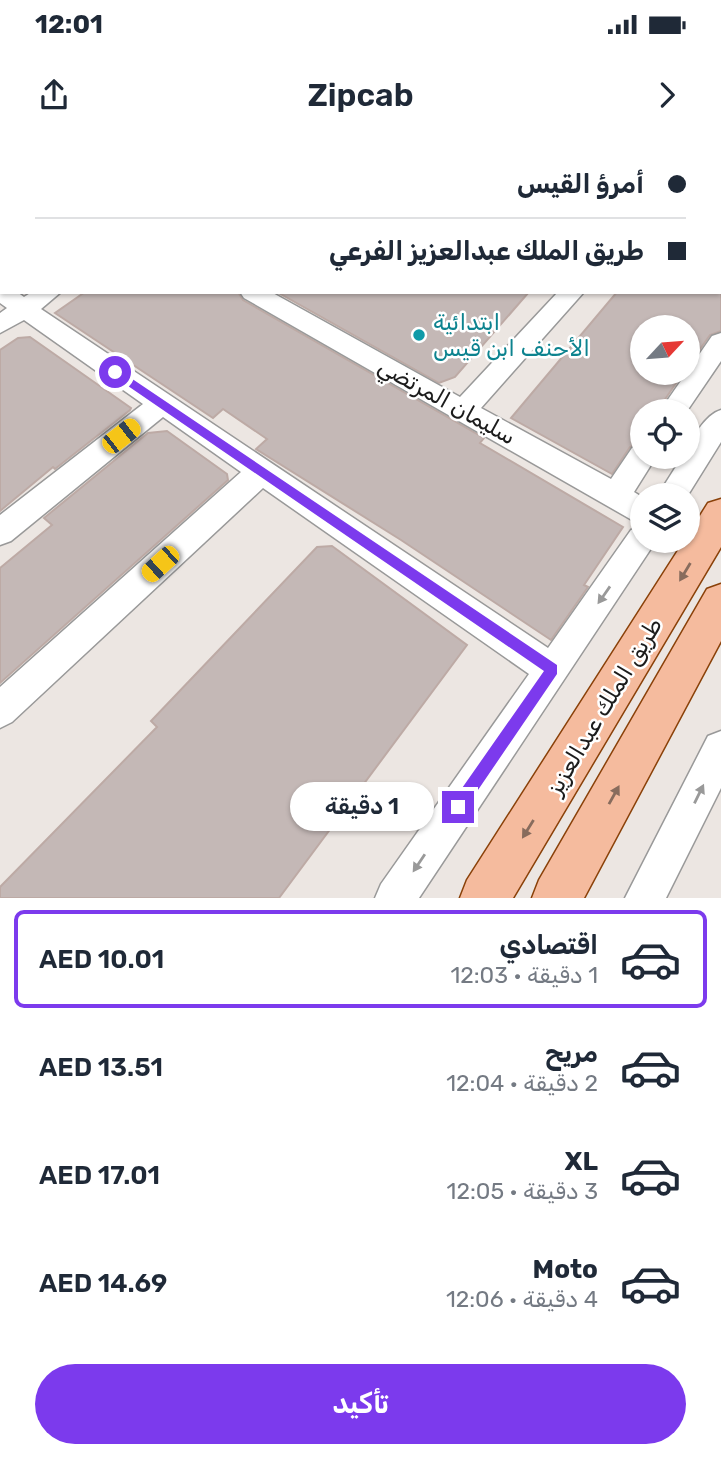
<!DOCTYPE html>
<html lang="ar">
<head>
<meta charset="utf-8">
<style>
	:root { --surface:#fff; --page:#f6f6f7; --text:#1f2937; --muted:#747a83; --line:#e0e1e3; --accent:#7c3aed }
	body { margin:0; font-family:Rubik,Cairo,sans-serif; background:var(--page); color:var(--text); direction:rtl; height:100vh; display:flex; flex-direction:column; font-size:26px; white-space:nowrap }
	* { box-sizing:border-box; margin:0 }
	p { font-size:23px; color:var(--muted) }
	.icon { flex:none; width:38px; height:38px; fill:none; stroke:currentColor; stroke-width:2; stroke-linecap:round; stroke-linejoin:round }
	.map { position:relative; height:758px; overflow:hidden; direction:ltr }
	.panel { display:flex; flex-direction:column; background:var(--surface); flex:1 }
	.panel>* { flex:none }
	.hud { position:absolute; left:0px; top:0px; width:721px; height:154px; box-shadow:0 2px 5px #0004; direction:rtl; display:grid; align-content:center; height:154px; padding:0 35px; background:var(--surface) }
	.needle { width:46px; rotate:64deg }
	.tools { position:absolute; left:630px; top:175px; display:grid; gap:14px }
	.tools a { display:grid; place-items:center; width:70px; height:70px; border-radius:50%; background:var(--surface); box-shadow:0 2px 5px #0004; font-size:35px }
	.end { position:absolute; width:32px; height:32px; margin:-16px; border:9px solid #7c3aed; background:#fff; box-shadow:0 0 0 4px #fff }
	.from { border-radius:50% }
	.bubble { position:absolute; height:49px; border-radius:24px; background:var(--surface); box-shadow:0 2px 5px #0004; font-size:23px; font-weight:600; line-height:49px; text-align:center; direction:rtl }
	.car { position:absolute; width:21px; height:42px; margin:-21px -10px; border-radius:9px; box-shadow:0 0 5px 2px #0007; background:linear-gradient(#f5c518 24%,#345 0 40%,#f5c518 0 76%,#345 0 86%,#f5c518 0) }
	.hud b { display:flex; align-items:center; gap:24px; height:66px; font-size:26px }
	.hud b+b { border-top:2px solid var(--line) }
	.hud i { width:18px; height:18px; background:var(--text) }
	ul { padding:12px 0 0; list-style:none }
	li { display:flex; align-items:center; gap:21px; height:98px; margin:0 14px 10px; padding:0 21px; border:4px solid transparent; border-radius:10px }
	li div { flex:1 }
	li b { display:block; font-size:26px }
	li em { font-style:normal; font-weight:600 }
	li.selected { border-color:var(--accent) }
	li>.icon { width:63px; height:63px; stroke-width:1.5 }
	.action { display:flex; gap:14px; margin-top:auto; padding:14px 35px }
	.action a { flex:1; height:80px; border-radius:42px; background:var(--accent); color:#fff; font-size:28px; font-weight:600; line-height:80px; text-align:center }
	.status { display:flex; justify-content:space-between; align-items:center; height:49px; padding:0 35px; background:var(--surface); direction:ltr }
	.status svg { height:19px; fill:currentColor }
	header { display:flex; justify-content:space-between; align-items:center; height:91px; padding:0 35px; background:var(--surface); font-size:32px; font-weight:600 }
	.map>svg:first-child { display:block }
	.building { fill:#c4b8b6; stroke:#bdaaa5; stroke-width:2 }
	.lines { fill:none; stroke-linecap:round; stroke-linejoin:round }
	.minor-casing { stroke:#999; stroke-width:3 }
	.major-casing { stroke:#8a4109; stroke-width:3 }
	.minor { fill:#fff; fill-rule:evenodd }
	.major { fill:#f5bb9e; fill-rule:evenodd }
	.oneway { fill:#886c5d }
	.oneway2 { fill:#999 }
	.route { fill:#7c3aed }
	.culture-dot { fill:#0f9aa8; stroke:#fff; stroke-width:2.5 }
	.labels { text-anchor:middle; stroke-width:5; stroke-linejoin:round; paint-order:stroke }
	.culture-label { font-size:23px; fill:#0d838f; stroke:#fff; text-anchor:start }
	.street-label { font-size:23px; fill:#1c1c1c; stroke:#fff }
</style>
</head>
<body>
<div class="status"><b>12:01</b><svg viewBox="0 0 49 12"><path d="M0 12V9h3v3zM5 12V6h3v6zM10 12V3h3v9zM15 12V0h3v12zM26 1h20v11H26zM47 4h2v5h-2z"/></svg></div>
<header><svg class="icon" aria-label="forward" viewBox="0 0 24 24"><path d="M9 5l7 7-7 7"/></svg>Zipcab<svg class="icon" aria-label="share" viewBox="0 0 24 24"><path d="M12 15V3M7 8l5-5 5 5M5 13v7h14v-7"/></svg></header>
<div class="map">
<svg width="721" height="758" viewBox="0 0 721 758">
	<rect width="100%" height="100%" fill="#ece6e2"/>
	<path class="building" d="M85,152H238L243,160L484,298L480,303L623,387L584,445L588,447L551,500L401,400L256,309L267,299L223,269L213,278L55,173Z
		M277,152H529L455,237L439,243Z
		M617,152H721V191L710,195L688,226V187H642V233H683L657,271H642V303L630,307L612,334L511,278Z
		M30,197L131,268L130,270L55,329L53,327L0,371V210L18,198Z
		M167,291L227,334L228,340L0,543V428L52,385L44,378L148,293Z
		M332,406L467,505L279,758H0V747L157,587L151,581L317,407Z"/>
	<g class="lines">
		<g class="minor-casing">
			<path id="minor" d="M88,0H109L87,2Z
				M138,0H159L160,2H140Z
				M201,0H223L224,2H203Z
				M274,0H294L273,2Z
				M302,0H324L325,2H304Z
				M708,0H721V7L719,2H707Z
				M0,1L2,2V14L0,13Z
				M0,46H2V58H0Z
				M0,144L2,152H17L24,157L32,152H61L41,169L548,508L631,390L642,386V401H656L419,758H375L381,744L529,534L263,348L12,582L0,588V547L241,332L163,277L11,401L0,405V375L143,264L24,180L0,193V173L7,168L0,163Z
				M240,152H271L460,257L558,152H584L481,268L611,339L632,308L642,305V317H656L634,352L642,357V383L632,380L244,158Z
				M721,193V221L687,271H660L712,196Z
				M721,270V302L688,355H658L682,317H688C688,301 706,274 721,270Z
				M721,591V648L666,758H625L708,596Z"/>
		</g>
		<g class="major-casing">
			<path id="major" d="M528,0H554L556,2H529Z
				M582,0H608L610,2H583Z
				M719,62H721V78H719Z
				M721,359V407L513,758H460L467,740L684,401H688V395L708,363Z
				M721,444V501L584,758H532L539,740L707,449Z"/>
		</g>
		<use href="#minor" class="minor"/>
		<use href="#major" class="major"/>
	</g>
	<defs><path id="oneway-solid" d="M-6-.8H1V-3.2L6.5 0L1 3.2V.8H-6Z" transform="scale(1.75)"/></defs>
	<g class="oneway">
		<use href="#oneway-solid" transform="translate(685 432) rotate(121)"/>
		<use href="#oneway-solid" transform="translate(614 655) rotate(-61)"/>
		<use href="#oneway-solid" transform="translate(528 689) rotate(122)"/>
	</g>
	<g class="oneway2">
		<use href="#oneway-solid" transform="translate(604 455) rotate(125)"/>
		<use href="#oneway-solid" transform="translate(699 654) rotate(-64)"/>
		<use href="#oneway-solid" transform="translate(419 723) rotate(124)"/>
	</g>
	<path class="route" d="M112,230H119L557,525V534L463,672L458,674L453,672L451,667L453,661L544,531L112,235Z"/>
	<circle class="culture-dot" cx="419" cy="195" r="7"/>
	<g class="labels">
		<g class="culture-label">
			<text x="433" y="190">ابتدائية<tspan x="433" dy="26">الأحنف ابن قيس</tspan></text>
		</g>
		<g class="street-label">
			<text transform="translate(447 261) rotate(29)" y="8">سليمان المرتضي</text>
			<text transform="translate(604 566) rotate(-59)" y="8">طريق الملك عبدالعزيز</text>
		</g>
	</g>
</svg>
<div class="tools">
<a><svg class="needle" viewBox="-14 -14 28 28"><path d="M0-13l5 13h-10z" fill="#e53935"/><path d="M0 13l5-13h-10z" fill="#747a83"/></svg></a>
<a><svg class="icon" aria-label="locate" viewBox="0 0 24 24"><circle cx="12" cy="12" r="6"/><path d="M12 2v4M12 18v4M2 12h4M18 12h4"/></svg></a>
<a><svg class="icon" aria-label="layers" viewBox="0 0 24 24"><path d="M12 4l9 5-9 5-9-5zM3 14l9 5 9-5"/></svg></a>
</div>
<i class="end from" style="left:115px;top:232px"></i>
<i class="end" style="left:458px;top:667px"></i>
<div class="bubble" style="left:290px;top:642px;width:144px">1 دقيقة</div>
<i class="car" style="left:121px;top:296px;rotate:52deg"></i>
<i class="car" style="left:160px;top:424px;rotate:228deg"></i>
<div class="hud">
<b><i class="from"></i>أمرؤ القيس</b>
<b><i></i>طريق الملك عبدالعزيز الفرعي</b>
</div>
</div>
<section class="panel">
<ul>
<li class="selected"><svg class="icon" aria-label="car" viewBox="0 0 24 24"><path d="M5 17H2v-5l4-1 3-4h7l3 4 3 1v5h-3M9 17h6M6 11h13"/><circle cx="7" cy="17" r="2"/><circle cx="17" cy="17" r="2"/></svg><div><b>اقتصادي</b><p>1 دقيقة · 12:03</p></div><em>AED 10.01</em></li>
<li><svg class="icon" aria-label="car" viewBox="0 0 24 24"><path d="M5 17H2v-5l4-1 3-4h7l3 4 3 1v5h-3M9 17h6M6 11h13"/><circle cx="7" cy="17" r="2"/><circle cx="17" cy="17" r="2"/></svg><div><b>مريح</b><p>2 دقيقة · 12:04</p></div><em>AED 13.51</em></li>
<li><svg class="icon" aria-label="car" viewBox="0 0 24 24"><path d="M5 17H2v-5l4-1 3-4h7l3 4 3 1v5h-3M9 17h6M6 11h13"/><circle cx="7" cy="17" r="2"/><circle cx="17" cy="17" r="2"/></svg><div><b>XL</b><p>3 دقيقة · 12:05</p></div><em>AED 17.01</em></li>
<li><svg class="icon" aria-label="car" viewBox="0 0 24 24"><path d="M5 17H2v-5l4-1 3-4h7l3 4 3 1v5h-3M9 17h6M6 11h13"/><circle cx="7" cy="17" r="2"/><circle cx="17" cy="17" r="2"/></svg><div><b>Moto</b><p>4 دقيقة · 12:06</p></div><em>AED 14.69</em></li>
</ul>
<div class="action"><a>تأكيد</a></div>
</section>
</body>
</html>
